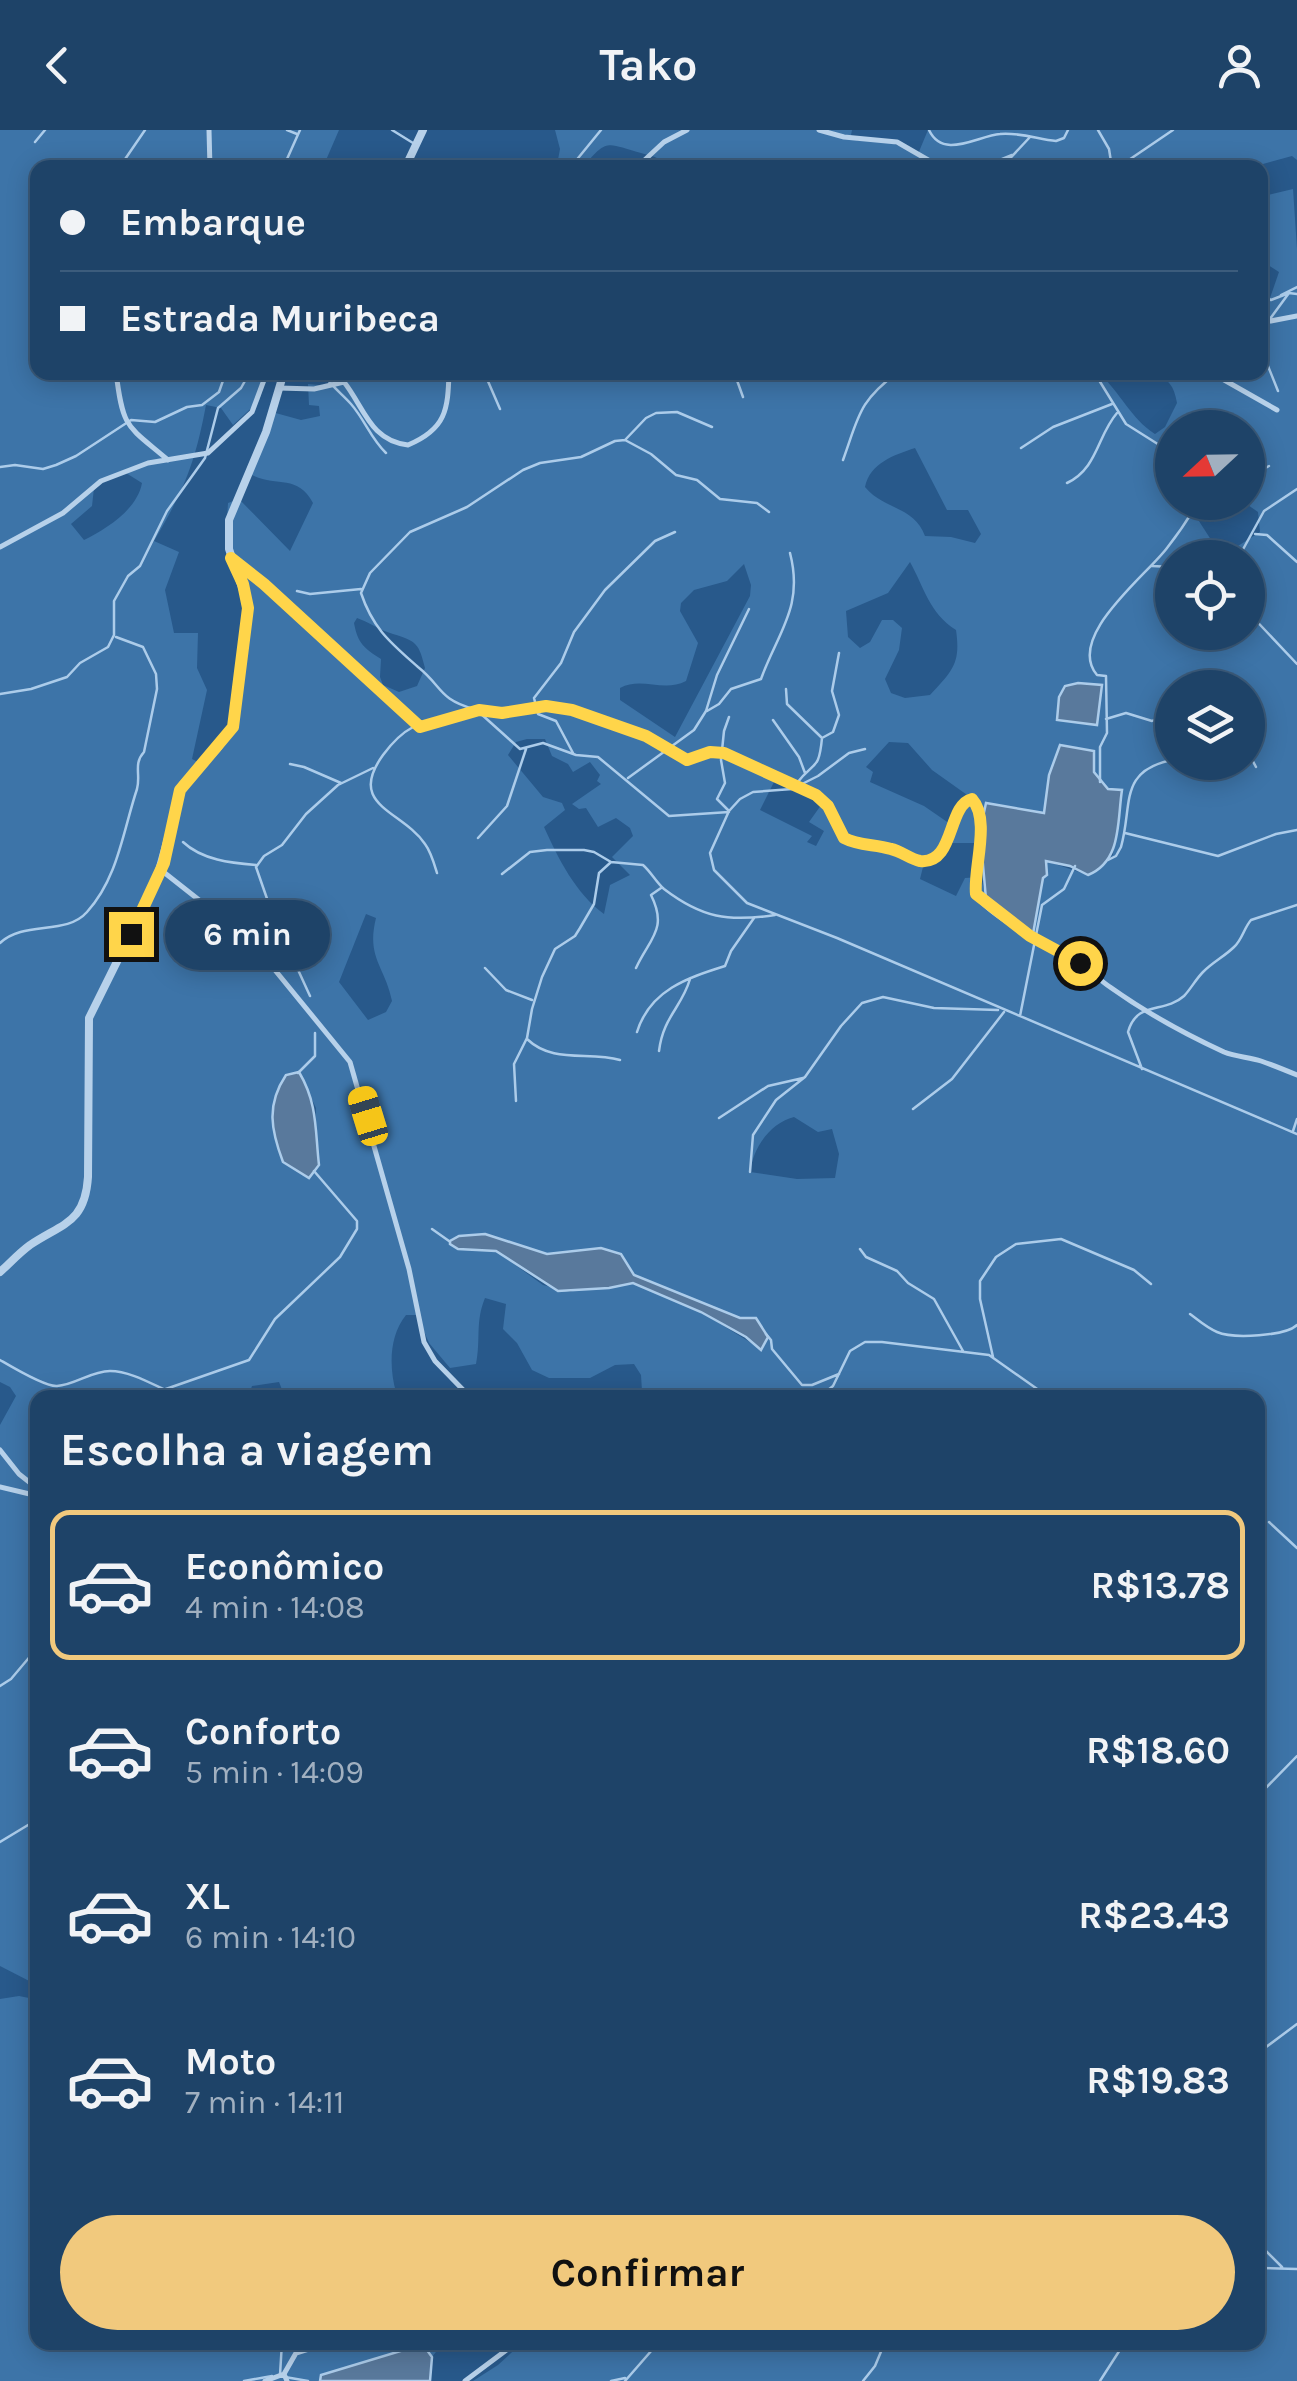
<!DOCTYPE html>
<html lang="pt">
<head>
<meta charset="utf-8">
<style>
	:root { --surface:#1e4368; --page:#264a6e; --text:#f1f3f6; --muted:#a1b0c0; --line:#3c5c7c; --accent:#f1c97d }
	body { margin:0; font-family:Karla,sans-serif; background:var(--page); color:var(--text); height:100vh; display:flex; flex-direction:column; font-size:38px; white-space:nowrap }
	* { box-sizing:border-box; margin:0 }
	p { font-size:32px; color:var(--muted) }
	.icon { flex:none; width:55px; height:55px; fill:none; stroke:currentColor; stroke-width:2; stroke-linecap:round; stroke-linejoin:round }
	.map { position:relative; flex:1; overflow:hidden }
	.side { position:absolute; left:30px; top:1260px; width:1235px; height:960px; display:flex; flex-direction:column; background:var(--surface); border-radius:20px; box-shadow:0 5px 25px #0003,0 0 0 2px var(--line) }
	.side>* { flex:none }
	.hud { position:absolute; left:30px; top:30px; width:1238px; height:220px; border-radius:20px; box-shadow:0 5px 25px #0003,0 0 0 2px var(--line); display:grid; align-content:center; height:220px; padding:0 30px; background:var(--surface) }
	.needle { width:65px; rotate:248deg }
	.buttons { position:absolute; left:1155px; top:280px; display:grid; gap:20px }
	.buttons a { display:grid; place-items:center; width:110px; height:110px; border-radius:50%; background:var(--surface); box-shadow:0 5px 25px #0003,0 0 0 2px var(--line); font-size:50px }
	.end { position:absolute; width:45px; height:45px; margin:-22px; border:12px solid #ffd54a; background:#111; box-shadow:0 0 0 5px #111 }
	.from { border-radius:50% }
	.bubble { position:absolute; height:70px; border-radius:35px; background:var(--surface); box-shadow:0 5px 25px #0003,0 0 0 2px var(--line); font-size:32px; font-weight:700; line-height:70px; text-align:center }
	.car { position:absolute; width:30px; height:60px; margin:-30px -15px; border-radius:12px; box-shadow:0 0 8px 2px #0007; background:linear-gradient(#f5c518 24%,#345 0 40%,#f5c518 0 76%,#345 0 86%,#f5c518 0) }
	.hud b { display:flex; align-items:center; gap:35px; height:95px; font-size:38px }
	.hud b+b { border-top:2px solid var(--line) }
	.hud i { width:25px; height:25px; background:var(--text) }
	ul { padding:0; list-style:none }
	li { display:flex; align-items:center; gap:30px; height:150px; margin:0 20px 15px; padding:0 10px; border:5px solid transparent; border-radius:20px }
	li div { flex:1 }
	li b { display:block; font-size:38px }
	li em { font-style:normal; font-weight:700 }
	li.on { border-color:var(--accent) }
	li>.icon { width:90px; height:90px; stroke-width:1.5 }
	h2 { padding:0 30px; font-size:45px; line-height:120px }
	.primary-button { display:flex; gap:20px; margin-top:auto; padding:20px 30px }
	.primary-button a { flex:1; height:115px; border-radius:60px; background:var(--accent); color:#111; font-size:40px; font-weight:700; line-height:115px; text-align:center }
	header { display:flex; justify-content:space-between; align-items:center; height:130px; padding:0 30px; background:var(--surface); font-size:45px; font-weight:700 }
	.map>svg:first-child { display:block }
	.green { fill:#3d74a8; fill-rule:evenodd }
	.water { fill:#59799c; stroke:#acccea; stroke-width:2.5 }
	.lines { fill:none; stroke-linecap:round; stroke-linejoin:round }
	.stream { stroke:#acccea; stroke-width:2.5 }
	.minor { stroke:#b7d1ea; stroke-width:5 }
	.tertiary { stroke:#b7d1ea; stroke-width:8 }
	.route { stroke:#ffd54a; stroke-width:12 }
</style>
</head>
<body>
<header><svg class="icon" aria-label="back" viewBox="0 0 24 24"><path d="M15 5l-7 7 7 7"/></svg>Tako<svg class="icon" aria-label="person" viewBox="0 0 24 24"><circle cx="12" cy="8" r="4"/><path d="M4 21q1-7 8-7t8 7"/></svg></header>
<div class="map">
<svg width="1297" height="2251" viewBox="0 0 1297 2251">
	<rect width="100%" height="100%" fill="#28598b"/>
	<path class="green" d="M0,0H339L323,37L38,38V242L268,243L259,271L233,295L221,278L206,275C195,334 184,360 154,411L179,422L165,460L174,503H198L197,538L207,560L192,629L198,632L233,593L244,465L226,406L228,373L239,369L290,421L313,373C297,343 275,358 250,344L272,282L301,290L320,286L319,276L309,275L308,254L329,256L363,242L1099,243C1120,262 1131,289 1155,304L1165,297L1177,273C1174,256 1169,249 1153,243L1260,242V165L1270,168L1279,142L1260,130V67L1293,59L1297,119V2251H473L498,2235L522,2213L1258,2212V1268L631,1267L642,1261L641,1245L634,1234L615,1235L590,1248H549L532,1240L517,1213L503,1199L506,1174L485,1168C475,1192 481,1209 476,1234L450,1238L429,1213L417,1185H406C389,1206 389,1237 396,1262L403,1267H285L279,1252L252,1256L248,1267L38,1268L37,1855L0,1836V1295L16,1266L10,1257L0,1252ZM1172,298H1248L1245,373L1258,382L1260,402L1230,421L1215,416L1197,388L1206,372H1172ZM915,318L947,380H968L981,404L975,413L951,407L925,406C914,376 884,380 865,357C870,333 894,325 915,318ZM126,343L142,353C137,380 106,399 84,410L71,394L92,376L94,358L99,353ZM1172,428H1248V502H1172ZM910,432C924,457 929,483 956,500C961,534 952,541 930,565L905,568L891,563L885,549L899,520L902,498L893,490H882L870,512L860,518L848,507L846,481L888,463ZM744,434L751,455L750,466L675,607L620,570V558C642,546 663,563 686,551L698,513L680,481L681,473L694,460L727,451ZM357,488C366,491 382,501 393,504C417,511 419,514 425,538L417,556L399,562L383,555L380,547L381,529C364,518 358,514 354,493ZM1172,558H1248V632H1172ZM527,609H545L552,626L568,634L573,642L590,632L600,645L597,651L601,654L572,674L579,679L586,678L598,697L616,688L630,698L633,706L612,727L630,745L610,755L604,784C576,764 558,728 544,697L565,680L562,673L543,667L508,625L516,612ZM889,612L908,613L932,640L970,667L956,698L924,676L870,652L873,642L866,637ZM1094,642C1113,666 1116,695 1113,725L1088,745L1046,731L1045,738L986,769L981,747L965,748L956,766L920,749L924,733L945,726L952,713H979L1044,683L1049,645ZM776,648L824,671L809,692L824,701L816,716L807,712L812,706L760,680ZM366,784L376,788C366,828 385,836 392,871L386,882L368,890L339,852ZM299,942L316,978L315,1017L319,1031L304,1044L283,1032C271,1000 266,975 286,945ZM794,987L818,1002L832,999L839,1024L835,1048L797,1049L750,1042C753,1018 770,993 794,987ZM485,1104L547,1124L601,1118L621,1124L634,1145L740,1188C761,1186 768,1200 761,1219L701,1182L633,1153L601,1159L584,1157L570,1162L543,1155L496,1121L458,1119Z
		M555,0H852L851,5L858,11H887L918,24L928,0H1297V30L1292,26L1252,37H1176L1166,31L1142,38H670C661,27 654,27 641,23C607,14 608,7 583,37L551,38L557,35L560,19Z
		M19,1866L34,1869L37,1874L38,2212L443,2213L432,2227L424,2216H417L321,2245L320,2251H0V1869Z"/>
	<path class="water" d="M1078,553L1102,555L1097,595L1057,590L1059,567L1065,556Z
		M1060,615L1094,621V642L1108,659L1122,660C1117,692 1122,731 1088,745L1070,736L1046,731L1047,745L1043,748L1033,804L986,769L980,701L986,673L1044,683L1049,645Z
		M299,942C318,974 315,1001 319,1035L309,1048L283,1032C271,1000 266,975 286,945Z
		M485,1104L547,1124L601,1118L621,1124L634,1145L740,1188H756L768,1207L761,1220L746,1207L701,1182L633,1153L609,1158L558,1161L496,1121L458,1119L450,1114V1111L459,1106Z
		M417,2216H424L432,2227L430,2251H320L321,2245Z"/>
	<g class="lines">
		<path class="stream" d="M287,0L297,4
			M392,0L413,13
			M929,0C943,30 977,6 1000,4C1018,2 1038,9 1056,11L1064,8L1068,0
			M1098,0L1109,19L1112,38
			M35,12L45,0
			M119,38L145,0
			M283,38L300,0
			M570,38L601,0
			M980,38L1012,25
			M1001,38L1030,7
			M1117,38L1173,0
			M1260,165L1271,170L1289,163L1297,164
			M1281,165L1297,157
			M322,242C331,256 341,263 351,274C365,290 371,309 386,323
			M484,242L500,279
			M734,242L743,267
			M1094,242L1126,294L1172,323
			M995,243L996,242
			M1278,261L1262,221L1267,193L1289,163
			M625,310L651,324L676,345L697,350L720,369L757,373L769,382
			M1021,318L1053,297L1112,274
			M843,330C859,286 858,272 898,242
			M0,337L15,335L43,339L56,335L76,326L131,290L155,292L187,277L202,275L219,262L226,242
			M1248,348L1269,336
			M1067,353C1098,338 1097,306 1117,283
			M1255,404L1267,405L1297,432
			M1234,428L1241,423L1264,381L1297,359
			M1152,436L1172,437
			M297,461L310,464L361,459
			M1248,482L1297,534
			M786,559L787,574L821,607
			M0,564L31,559L67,547L80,533L108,517L114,505V471L128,446L140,436L167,381L205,328L218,278L241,258L250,242
			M474,579C438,569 443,557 418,537C391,513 373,499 361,463L370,443L410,402L467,377L523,340L540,333L581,327L615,311L625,310L646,288L656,283L677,282L712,297
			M707,581L719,574L731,559L761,549C778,502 804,477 790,423
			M480,583L520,619L543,613L576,625L598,627L669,686L729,682
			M729,587L724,601L721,630L725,653L717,669L729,681
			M1106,589L1126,583L1152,591L1172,581
			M773,590L799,627L805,643
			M822,608L833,602L839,585L832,561L839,523
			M865,619L849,623L818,646L792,659L753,662L740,669L729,681L710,723L714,740L747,773L837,808L1297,1004
			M1248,622L1256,637
			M573,623L556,591L538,584L534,568L561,533L574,502L605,460L655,411L675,402
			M1185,632L1191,634
			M290,634L304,637L341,653
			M628,648L694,600L706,581L717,545L749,479
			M1100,652V617L1107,603L1106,546L1097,545C1065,507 1147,445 1167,418C1178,404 1189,388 1198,372
			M797,653C814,631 819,641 822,608
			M1125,703L1218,726L1276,704L1297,700
			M478,708L507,676L526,619
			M183,712C202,730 231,733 256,735
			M1108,730L1116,726L1121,717C1133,675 1118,641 1172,630
			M437,743C434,733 431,722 425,714C402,680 346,676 383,625C405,595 421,592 455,584
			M502,744L530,722L547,720H584L594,722L611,732L643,735C651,742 656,752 664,759C702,788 728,792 775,785
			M0,813C24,790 66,806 87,782C118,748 123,701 137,659C141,645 133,634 144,622L157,559L156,544L143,517L116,507
			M485,838L506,860L532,870
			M636,838C650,808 668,799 651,765L661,758
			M310,866L272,783L256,737L264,726L282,715L306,684L338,655L373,638
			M1020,886L1042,775L1064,759L1075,736
			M637,902C650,860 687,848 725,836L731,821L754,788
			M527,909C553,934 588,921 620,930
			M659,921C663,887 682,877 690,849
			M1142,939L1128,902C1137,870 1164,884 1184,866C1190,860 1196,849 1203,842C1213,832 1225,826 1234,817C1242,810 1244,798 1251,790L1297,775
			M298,943L315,926V903
			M516,971L514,934L527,908L532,879L542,847L555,819L575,806L580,798L594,774L599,743L610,733
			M913,979L952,949L1004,882
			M719,988L768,956L803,948
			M1293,1001L1297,989
			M750,1042L753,1005L776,970L805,947L841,896L862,873L883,867L934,878L998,880
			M432,1099L449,1111
			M860,1119L866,1127L897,1141L908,1153L934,1169L963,1221
			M1190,1184C1198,1190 1207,1198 1217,1202C1233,1209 1286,1206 1297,1195
			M766,1204L771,1210L772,1219L802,1255H812L839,1244
			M993,1227L980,1169V1151L996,1127L1016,1114L1061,1109L1134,1140L1151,1154
			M0,1230C12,1237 45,1257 57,1256C75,1255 91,1241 110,1241C134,1241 161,1260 184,1268
			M163,1260L249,1230L275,1189L340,1127L357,1099V1091L314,1041
			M818,1268L833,1256L850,1221L865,1212H882L989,1225L1050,1268
			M1269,1392L1297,1418
			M0,1556L11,1549L38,1517
			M1258,1666L1297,1626
			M0,1712L38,1689
			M1258,1923L1297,1894
			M1258,2113L1282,2137
			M1258,2138L1297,2139
			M426,2218L434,2212
			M280,2245L282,2212
			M285,2247L308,2251
			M244,2251L272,2246
			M611,2251L625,2248
			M625,2251L659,2212
			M863,2251L875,2236L885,2212
			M1100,2251L1125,2212"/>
		<path class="minor" d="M209,0L210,38
			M819,0L844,7L897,12L942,38
			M636,38L664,12L687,0
			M1260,193L1297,186
			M116,242C123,300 127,295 168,330
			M1210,242L1277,280
			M279,258L314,259L344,252C364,277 370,311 408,315C446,299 448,280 449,242
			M0,417L63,383L101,351L148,333L208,323L252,282L267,242
			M234,430L264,454L420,597L479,580L502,583L546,576L572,580L646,606L687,630L714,622L728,625L817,665L828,676L845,708C859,716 875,714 891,719C901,721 910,729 920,731C955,735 947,675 971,669C993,690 969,752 977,766C993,790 1055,817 1080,833C1091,840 1099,850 1110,857C1145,882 1185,904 1224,922C1236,927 1249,927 1261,931C1273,935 1285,940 1297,945
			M161,740L213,781L240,810L270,834L350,932L409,1139L424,1212L435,1231L471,1268
			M0,1320L19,1344L38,1359
			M0,1357L38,1366
			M265,2251L284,2244
			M287,2251L284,2244L296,2223L331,2212
			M465,2251L517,2212"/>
		<path class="tertiary" d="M405,38L423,0
			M0,1142C10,1133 19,1123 30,1115C63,1093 85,1093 88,1047L89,888L155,755L183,654L217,619L233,597L249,478L229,419V390L266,302L284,242"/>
	</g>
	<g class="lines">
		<path class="route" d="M131,804L164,733L180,660L233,597L248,478L243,454L231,428L264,454L420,597L479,580L502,583L546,576L572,580L646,606L687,630L710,622L724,623L816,665L828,676L844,708C859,716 875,714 891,719C901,721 910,729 920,731C955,735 947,675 972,669C991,690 973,739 976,764L1030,806L1080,833"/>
	</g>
</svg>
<div class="buttons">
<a><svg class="needle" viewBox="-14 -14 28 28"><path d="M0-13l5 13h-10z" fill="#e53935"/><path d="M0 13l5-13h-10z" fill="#a1b0c0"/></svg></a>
<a><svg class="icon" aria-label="locate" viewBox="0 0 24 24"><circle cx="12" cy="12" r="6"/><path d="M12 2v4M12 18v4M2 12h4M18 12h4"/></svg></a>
<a><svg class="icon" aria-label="layers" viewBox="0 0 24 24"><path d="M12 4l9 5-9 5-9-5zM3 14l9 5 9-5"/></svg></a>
</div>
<i class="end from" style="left:1080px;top:833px"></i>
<i class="end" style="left:131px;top:804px"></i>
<div class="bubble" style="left:165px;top:770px;width:165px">6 min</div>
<i class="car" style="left:368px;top:986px;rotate:343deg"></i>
<div class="hud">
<b><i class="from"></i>Embarque</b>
<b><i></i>Estrada Muribeca</b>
</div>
<section class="side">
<h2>Escolha a viagem</h2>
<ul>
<li class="on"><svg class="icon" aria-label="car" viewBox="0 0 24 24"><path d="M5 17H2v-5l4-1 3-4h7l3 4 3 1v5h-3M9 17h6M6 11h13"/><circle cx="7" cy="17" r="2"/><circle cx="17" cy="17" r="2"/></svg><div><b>Econômico</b><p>4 min · 14:08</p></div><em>R$13.78</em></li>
<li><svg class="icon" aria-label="car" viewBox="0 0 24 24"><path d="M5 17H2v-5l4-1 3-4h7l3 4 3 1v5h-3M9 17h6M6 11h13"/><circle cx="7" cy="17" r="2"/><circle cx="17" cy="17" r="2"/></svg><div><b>Conforto</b><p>5 min · 14:09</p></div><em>R$18.60</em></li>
<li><svg class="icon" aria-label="car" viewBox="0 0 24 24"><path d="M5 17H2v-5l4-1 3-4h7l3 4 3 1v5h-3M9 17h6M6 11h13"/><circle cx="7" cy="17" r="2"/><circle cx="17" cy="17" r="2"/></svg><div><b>XL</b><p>6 min · 14:10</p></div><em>R$23.43</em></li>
<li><svg class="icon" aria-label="car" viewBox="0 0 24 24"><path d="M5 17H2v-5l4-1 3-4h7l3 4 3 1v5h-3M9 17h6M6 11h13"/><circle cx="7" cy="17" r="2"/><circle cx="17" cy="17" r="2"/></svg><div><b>Moto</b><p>7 min · 14:11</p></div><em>R$19.83</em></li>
</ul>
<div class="primary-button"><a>Confirmar</a></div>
</section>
</div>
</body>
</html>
